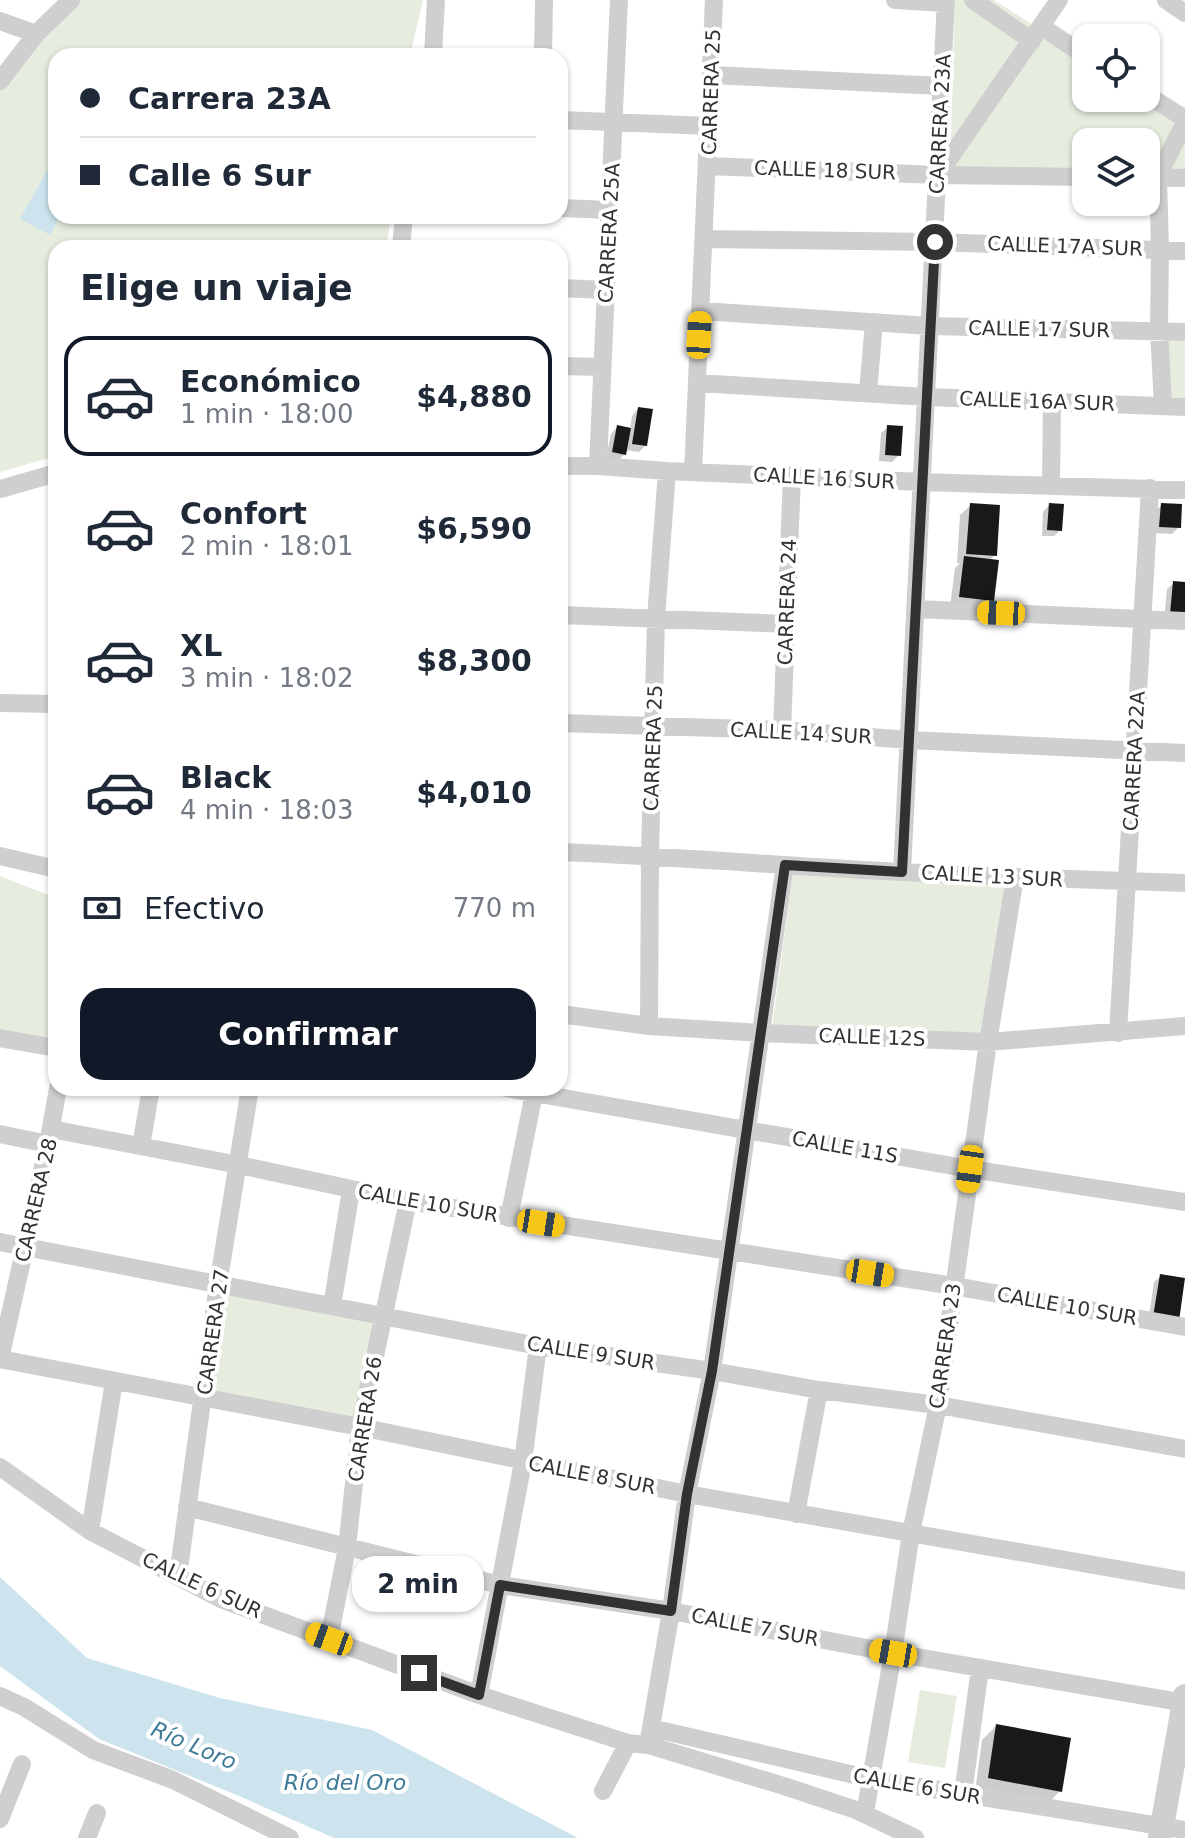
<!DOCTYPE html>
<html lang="es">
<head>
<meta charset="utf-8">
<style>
	:root { --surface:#fff; --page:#f2f2f3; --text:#1f2937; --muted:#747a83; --line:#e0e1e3; --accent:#111827 }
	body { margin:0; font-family:"DejaVu Sans",sans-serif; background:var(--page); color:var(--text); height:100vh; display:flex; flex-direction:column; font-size:30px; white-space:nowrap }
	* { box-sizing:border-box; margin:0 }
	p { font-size:26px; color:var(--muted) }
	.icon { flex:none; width:44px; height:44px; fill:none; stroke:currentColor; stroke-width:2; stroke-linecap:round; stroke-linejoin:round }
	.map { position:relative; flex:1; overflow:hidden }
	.drawer { position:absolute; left:48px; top:240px; width:520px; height:856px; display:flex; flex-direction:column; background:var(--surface); border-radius:24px; box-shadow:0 2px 6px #0004 }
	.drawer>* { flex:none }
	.top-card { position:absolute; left:48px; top:48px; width:520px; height:176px; border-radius:24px; box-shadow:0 2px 6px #0004; display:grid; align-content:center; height:176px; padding:0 32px; background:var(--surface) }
	.tools { position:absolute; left:1072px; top:24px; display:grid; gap:16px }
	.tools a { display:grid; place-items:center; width:88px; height:88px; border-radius:16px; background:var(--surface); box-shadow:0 2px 6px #0004; font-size:40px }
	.end { position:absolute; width:36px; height:36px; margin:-18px; border:10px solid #323232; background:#fff; box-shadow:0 0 0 4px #fff }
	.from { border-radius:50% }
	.bubble { position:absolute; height:56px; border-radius:24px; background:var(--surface); box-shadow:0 2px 6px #0004; font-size:26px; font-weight:700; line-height:56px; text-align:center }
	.car { position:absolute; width:24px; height:48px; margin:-24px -12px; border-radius:10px; box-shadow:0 0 6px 2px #0007; background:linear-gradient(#f5c518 24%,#345 0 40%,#f5c518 0 76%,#345 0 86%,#f5c518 0) }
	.top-card b { display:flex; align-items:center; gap:28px; height:76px; font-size:30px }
	.top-card b+b { border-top:2px solid var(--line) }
	.top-card i { width:20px; height:20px; background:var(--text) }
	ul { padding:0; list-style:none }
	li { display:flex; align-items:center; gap:24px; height:120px; margin:0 16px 12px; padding:0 16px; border:4px solid transparent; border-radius:24px }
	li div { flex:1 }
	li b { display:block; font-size:30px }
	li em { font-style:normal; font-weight:700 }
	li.current { border-color:var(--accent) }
	li>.icon { width:72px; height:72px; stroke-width:1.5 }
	h2 { padding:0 32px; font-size:36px; line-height:96px }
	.pay { display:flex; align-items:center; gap:20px; height:88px; padding:0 32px; font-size:30px }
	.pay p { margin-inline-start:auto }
	.primary-button { display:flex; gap:16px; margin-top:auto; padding:16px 32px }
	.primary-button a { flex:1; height:92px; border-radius:24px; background:var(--accent); color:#fff; font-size:32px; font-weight:700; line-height:92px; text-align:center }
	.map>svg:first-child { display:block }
	.green { fill:#e6ecde }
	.water { fill:#cde4ee }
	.shadow { fill:#0003 }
	.building { fill:#191919 }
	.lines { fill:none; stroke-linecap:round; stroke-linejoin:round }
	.minor { stroke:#cfcfcf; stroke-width:18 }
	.tertiary { stroke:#cfcfcf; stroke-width:24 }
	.route { stroke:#323232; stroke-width:10 }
	.labels { text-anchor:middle; stroke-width:8; stroke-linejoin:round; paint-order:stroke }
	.street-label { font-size:20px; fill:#323232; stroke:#fff }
	.water-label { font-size:22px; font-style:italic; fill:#3d7b98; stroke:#fff }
</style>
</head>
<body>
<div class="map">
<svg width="1185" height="1838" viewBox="0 0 1185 1838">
	<rect width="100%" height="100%" fill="#fff"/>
	<path class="green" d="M76,0H423L410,56H56V216H391L386,248H56V456L0,472V88Z
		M955,0H994L1086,59V98H1146L1185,122V175L1146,173V142H1086V174L950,172Z
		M1164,335L1185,336V402L1169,401Z
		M793,872L1005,883L980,1035L772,1028Z
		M0,876L56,898V1014L51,1038L0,1029Z
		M218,1285L384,1316L360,1427L204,1397Z
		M920,1690L957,1696L945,1768L908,1762Z"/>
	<path class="water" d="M50,165L56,169V216H60L50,235L20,219Z
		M0,1577L87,1658L220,1698L372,1730L578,1838H334L239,1796L99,1739L0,1666Z"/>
	<path class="shadow" d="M638,409L645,446L639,452L625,450V454L618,460L606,458L611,434L617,427L630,429L632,416Z
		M888,427L899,455L892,462L879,461L881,433Z
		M971,505L995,555L989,561L992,600L982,611L950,607L955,568L960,563H957L960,515Z
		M1049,505L1061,530L1054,536H1042L1043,512Z
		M1162,505L1179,527L1172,534L1154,533L1155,511Z
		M1174,583L1185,584V617L1164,620L1167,589Z
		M1161,1276L1183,1279L1148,1323L1154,1282Z
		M996,1726L1060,1791L1046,1805L975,1792L982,1740Z"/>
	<path class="building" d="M638,407L653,409L647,446L632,444Z
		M617,425L631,428L626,455L612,452Z
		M887,425L903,426L901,456L885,455Z
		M970,503L1000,505L997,556L966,554Z
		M1049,503L1064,504L1062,531L1047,530Z
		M1161,503L1182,504L1181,528L1159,527Z
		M964,556L999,560L994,601L959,597Z
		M1173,581L1185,582V616L1170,614Z
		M1160,1274L1185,1278L1179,1321L1153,1317Z
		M996,1724L1071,1738L1062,1792L988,1778Z"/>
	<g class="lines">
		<path class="minor" d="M895,0L945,3
			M973,0L1032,41
			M1166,0L1185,13
			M0,21L36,34
			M1042,27L1086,56
			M433,56L436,0
			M543,56L544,0
			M712,75L942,86
			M0,81L36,34L71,0
			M1146,94L1185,119
			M560,120L710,126
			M708,166L938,175L1086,177
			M938,175L1059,0
			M1148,176L1185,178
			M560,208L610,210
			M704,239L935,242L1185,251
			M401,248L404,216
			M560,288L606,290
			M701,311L930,326L1185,332
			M560,366L602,367
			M697,383L927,397L1185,407
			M868,393L874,322
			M1163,405L1159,331L1160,249L1158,176L1185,122
			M560,466H598L667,471L922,482L1185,490
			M598,466L619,0
			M693,472L714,0
			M1051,486L1052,402
			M0,489L56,473
			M916,609L1185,621
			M560,615L787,624
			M0,703L56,704
			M560,723L782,730L909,740L1185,753
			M782,730L792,475
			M560,852C635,855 710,860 784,865C918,874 1051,879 1185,883
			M0,856L56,869
			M902,872L946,0
			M560,1014L649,1026L762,1033L988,1042L1185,1026
			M649,1026L650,855L656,618L667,471
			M1118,1033L1150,488
			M0,1038L56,1048
			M506,1088L970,1169L1185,1202
			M51,1129L239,1165L408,1201L954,1286L1185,1327
			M0,1134L48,1144
			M141,1146L151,1088
			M509,1218L534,1093
			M0,1242L538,1346L712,1371L819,1390L938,1405L1185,1449
			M332,1306L351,1190
			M0,1359L360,1427L687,1494L1185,1581
			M0,1359L48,1144L58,1088
			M0,1467L90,1531L221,1599L479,1695L628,1743L648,1745L787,1787L856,1810L915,1838
			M187,1507L500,1585L671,1611L893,1653L1185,1703
			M796,1514L819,1390
			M90,1531L114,1381
			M178,1576L218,1285L250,1088
			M329,1639L347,1548L360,1427L408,1201
			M479,1695L523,1462L538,1346
			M0,1696L24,1707L93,1750L173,1780L290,1838
			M651,1728L872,1779L1185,1830
			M648,1745L671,1611L687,1494L712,1371L785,865
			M603,1791L628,1743
			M963,1794L980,1668
			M865,1813L893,1653L911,1533L938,1405L988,1042L1015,877
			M0,1819L22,1764
			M87,1838L97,1813"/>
		<path class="tertiary" d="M1160,1838L1185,1696"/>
	</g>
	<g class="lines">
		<path class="route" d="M419,1673L479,1695L500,1585L671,1611L687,1494L712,1371L785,865L902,872L935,242"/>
	</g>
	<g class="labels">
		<g class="street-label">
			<text transform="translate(711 92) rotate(-88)" y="7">CARRERA 25</text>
			<text transform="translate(940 124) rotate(-87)" y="7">CARRERA 23A</text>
			<text transform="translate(825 170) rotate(2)" y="7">CALLE 18 SUR</text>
			<text transform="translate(609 233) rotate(-87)" y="7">CARRERA 25A</text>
			<text transform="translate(1065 246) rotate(2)" y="7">CALLE 17A SUR</text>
			<text transform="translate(1039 329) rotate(1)" y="7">CALLE 17 SUR</text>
			<text transform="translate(1037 401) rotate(2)" y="7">CALLE 16A SUR</text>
			<text transform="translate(824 478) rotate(3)" y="7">CALLE 16 SUR</text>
			<text transform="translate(787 602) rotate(-88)" y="7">CARRERA 24</text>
			<text transform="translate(801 733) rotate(3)" y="7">CALLE 14 SUR</text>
			<text transform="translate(653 748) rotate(-88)" y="7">CARRERA 25</text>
			<text transform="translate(1134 761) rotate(-87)" y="7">CARRERA 22A</text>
			<text transform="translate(992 876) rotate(3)" y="7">CALLE 13 SUR</text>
			<text transform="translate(872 1037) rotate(2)" y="7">CALLE 12S</text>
			<text transform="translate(845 1147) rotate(10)" y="7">CALLE 11S</text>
			<text transform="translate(36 1200) rotate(-77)" y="7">CARRERA 28</text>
			<text transform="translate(428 1203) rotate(10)" y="7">CALLE 10 SUR</text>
			<text transform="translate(1067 1306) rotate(10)" y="7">CALLE 10 SUR</text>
			<text transform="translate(213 1332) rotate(-82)" y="7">CARRERA 27</text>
			<text transform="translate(945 1346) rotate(-82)" y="7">CARRERA 23</text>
			<text transform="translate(591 1353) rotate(9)" y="7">CALLE 9 SUR</text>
			<text transform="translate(365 1419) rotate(-81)" y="7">CARRERA 26</text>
			<text transform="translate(592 1475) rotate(11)" y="7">CALLE 8 SUR</text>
			<text transform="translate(202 1585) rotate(25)" y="7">CALLE 6 SUR</text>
			<text transform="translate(755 1627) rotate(11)" y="7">CALLE 7 SUR</text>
			<text transform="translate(917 1786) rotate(10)" y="7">CALLE 6 SUR</text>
		</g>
		<g class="water-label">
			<text transform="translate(194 1745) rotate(23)" y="8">Río Loro</text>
			<text x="345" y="1790">Río del Oro</text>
		</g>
	</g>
</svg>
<div class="tools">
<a><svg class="icon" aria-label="locate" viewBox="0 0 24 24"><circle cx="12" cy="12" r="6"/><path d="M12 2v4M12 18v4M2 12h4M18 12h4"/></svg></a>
<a><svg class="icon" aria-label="layers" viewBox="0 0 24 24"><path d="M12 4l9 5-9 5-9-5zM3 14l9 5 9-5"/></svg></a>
</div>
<i class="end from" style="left:935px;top:242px"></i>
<i class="end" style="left:419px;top:1673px"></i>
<div class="bubble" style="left:352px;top:1556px;width:132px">2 min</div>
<i class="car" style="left:699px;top:335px;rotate:3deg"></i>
<i class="car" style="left:1001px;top:613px;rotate:272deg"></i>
<i class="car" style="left:970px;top:1169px;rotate:188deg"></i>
<i class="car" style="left:541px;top:1223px;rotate:99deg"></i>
<i class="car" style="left:870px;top:1273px;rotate:99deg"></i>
<i class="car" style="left:329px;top:1639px;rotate:290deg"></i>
<i class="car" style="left:893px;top:1653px;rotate:280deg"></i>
<div class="top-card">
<b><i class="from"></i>Carrera 23A</b>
<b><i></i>Calle 6 Sur</b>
</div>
<section class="drawer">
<h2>Elige un viaje</h2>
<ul>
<li class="current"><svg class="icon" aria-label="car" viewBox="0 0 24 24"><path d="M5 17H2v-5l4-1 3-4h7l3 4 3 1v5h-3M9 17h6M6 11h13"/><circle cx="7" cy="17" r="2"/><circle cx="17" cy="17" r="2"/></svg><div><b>Económico</b><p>1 min · 18:00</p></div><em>$4,880</em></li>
<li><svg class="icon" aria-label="car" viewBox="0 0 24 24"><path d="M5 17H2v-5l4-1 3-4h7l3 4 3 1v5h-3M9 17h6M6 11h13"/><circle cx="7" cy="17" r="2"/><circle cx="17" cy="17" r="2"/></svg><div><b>Confort</b><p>2 min · 18:01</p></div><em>$6,590</em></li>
<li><svg class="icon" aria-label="car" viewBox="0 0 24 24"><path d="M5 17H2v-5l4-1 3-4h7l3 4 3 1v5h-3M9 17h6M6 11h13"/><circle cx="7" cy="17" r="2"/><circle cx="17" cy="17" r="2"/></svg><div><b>XL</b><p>3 min · 18:02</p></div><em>$8,300</em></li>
<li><svg class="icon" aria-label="car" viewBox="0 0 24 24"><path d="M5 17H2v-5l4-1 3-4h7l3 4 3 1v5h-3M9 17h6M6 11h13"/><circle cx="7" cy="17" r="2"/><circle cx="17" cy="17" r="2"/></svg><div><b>Black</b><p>4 min · 18:03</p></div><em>$4,010</em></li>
</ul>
<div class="pay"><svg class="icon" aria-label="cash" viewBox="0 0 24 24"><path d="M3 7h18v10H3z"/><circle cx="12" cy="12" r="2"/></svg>Efectivo<p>770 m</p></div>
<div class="primary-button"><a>Confirmar</a></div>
</section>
</div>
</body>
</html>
